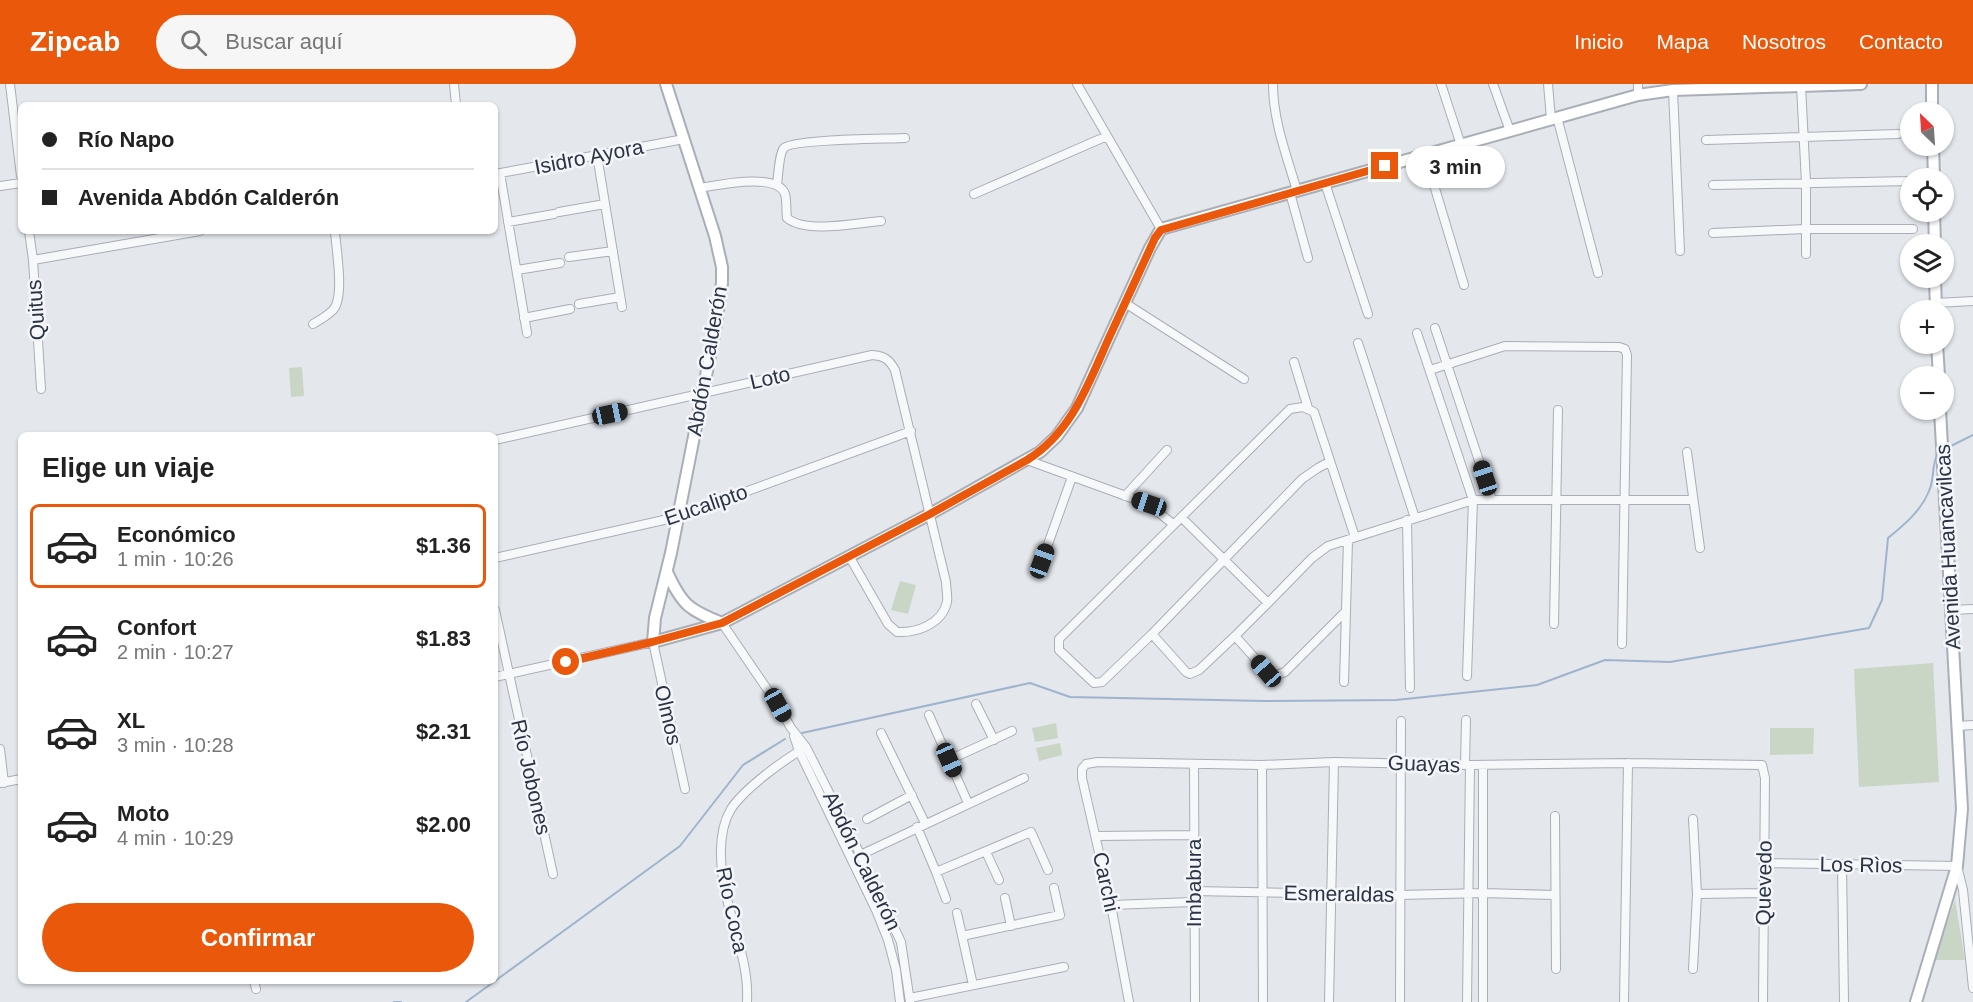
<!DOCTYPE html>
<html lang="es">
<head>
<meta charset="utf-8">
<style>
	:root { --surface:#fff; --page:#f6f6f6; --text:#222; --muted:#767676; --line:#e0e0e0; --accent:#ea580c }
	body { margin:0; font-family:Arial,sans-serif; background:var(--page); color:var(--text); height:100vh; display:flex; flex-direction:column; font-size:22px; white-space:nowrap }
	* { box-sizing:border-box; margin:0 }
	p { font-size:20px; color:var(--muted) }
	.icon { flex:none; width:33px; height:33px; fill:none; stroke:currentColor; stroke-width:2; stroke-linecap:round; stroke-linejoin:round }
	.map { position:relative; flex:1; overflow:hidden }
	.details { position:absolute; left:18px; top:348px; width:480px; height:552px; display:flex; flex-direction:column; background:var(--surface); border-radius:9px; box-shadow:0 2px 4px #0004 }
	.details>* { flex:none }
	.banner { position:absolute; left:18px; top:18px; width:480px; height:132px; border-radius:9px; box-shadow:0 2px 4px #0004; display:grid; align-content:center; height:132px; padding:0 24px; background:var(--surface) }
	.needle { width:39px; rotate:335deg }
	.fabs { position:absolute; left:1900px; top:18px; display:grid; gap:12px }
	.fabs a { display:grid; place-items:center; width:54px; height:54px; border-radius:50%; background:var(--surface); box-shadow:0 2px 4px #0004; font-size:30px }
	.end { position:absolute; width:27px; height:27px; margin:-14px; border:8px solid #ea580c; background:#fff; box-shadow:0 0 0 3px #fff }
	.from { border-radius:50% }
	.bubble { position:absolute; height:42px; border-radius:21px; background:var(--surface); box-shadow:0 2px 4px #0004; font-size:20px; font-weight:700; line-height:42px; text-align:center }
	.car { position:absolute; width:18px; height:36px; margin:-18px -9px; border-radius:8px; box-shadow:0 0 4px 2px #0007; background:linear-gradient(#222 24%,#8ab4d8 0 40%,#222 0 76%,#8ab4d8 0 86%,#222 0) }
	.banner b { display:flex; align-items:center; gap:21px; height:57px; font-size:22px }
	.banner b+b { border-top:2px solid var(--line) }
	.banner i { width:15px; height:15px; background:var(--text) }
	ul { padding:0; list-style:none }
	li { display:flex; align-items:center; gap:18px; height:84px; margin:0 12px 9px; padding:0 12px; border:3px solid transparent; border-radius:9px }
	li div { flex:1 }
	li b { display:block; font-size:22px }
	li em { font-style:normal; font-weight:700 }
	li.active { border-color:var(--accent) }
	li>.icon { width:54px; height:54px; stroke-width:1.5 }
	h2 { padding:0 24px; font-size:27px; line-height:72px }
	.primary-button { display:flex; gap:12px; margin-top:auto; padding:12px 24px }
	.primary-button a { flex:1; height:69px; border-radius:36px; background:var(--accent); color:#fff; font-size:24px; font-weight:700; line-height:69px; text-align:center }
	header { display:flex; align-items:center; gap:36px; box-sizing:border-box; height:84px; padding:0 30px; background:var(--accent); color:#fff }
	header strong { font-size:28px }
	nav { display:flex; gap:33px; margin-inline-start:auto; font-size:21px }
	.search { width:420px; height:54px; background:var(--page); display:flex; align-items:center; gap:15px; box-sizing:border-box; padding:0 21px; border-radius:33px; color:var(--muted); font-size:22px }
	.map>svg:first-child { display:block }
	.green { fill:#c9d6c5 }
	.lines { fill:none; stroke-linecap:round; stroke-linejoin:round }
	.stream { stroke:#9fb4cc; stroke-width:2 }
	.street-casing { stroke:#a9aeb7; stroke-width:10 }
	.secondary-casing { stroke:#a9aeb7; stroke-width:14 }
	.street { stroke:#f7f8fa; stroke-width:8 }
	.secondary { stroke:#fff; stroke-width:10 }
	.route { stroke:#ea580c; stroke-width:8 }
	.labels { text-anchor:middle; stroke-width:5; stroke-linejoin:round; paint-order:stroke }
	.street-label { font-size:21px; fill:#2b3445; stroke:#f4f6f9 }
</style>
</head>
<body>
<header>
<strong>Zipcab</strong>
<div class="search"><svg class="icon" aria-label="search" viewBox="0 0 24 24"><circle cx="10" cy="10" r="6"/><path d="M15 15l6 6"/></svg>Buscar aquí</div>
<nav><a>Inicio</a><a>Mapa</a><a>Nosotros</a><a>Contacto</a></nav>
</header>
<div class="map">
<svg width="1973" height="918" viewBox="0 0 1973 918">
	<rect width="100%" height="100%" fill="#e4e7ec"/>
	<path class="green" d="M302,283L304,312L291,313L289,284Z
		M900,497L916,501L908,530L891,526Z
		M1933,579L1939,698L1859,703L1854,585Z
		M1056,639L1058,654L1035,658L1032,644Z
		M1770,644H1814L1813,670L1770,671Z
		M1060,659L1062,671L1039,677L1036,664Z
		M1955,816L1965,876H1934Z"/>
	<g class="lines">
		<path class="stream" d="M1945,365L1973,351
			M802,649L1030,599L1070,613L1265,617L1396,616L1537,601L1605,576L1670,578L1869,544L1882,516L1888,454C1904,441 1921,427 1929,407C1935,395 1931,381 1938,369
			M495,897L680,762L743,681L785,655
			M394,918H401
			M466,918L495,897"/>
		<g class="street-casing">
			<path id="street" d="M10,0L21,92
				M454,0L456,21
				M1077,0L1161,145
				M1273,0C1273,37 1287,72 1297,107
				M1441,0L1461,61
				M1493,0L1510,47
				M1548,0L1551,35
				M1801,2L1806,99V170
				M1673,6L1680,167
				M1638,11V0
				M1557,33L1598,189
				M1706,56L1898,50
				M597,71L622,223
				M1425,71L1464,201
				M500,89L527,249
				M495,90L684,55
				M1325,99L1368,230
				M777,101C778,94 779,69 784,64C792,55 887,55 905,54
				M1713,101L1911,97
				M0,102L21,99
				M700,104C717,101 777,88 785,110C787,117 786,127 787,134C806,150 856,139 881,137
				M1290,109L1308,174
				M974,110L1107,52
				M559,128L605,120
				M508,138L554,130
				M29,147L33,176L41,305
				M1713,149L1805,145H1913
				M569,173L613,167
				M33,176L200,147
				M517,186L560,179
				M1125,219L1244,295
				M1936,219L1973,217
				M579,220L620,213
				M524,234L570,225
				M313,240C320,236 327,232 333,226C345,213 336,165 335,147
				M1435,244L1492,416
				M1417,249L1473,416L1467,592
				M1358,259L1415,434
				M1294,278L1308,324
				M1430,286L1505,262L1619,263L1625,265L1627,271L1622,560
				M495,356L872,271C884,272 889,275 895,286L946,498C946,504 948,512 947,518C942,540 917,549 897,548L888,540L849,472
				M1687,368L1700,464
				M1027,376L1148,420L1173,440
				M1329,378L1318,384L1302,395L1152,550L1102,598L1094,599L1059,566V555L1290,325L1303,323L1314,328L1355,453
				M1125,412L1167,366
				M1181,433L1268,519L1235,552L1269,590L1277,591L1285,588L1345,528
				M1407,436L1410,604
				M495,474L677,433L911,347
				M1042,477L1072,393
				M1268,519L1312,474L1328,462L1473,416H1692
				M495,526L553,790
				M1951,526L1973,525
				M722,539L778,621L791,644L806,663L860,770L901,858L910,918
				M1554,540L1558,326
				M1152,550L1186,588L1190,590L1199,586L1235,552
				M495,593L653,558L685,705
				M1344,598L1348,456
				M976,620L994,656
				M929,631L949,676
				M1958,642L1973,641
				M881,649L925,739
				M794,652L799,667L876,826L888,856L896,886L900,918
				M0,665L4,699
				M1194,680L1195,918
				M1262,681L1263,918
				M1465,681L1466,636
				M1483,681V918
				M0,699L21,695
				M968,719L949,676L1012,647
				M1555,732L1556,885
				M867,735L912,711
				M917,743L936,788L1031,748L1048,786
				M1096,752L1194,751
				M986,768L999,796
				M856,773L1024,694
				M1764,779L1957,782L1963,806L1973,904
				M1842,781L1844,918
				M936,788L946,815
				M1194,807L1400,811L1484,809L1555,811
				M1697,810L1763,809
				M1005,814L1011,842
				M1111,821L1193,818
				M957,829L973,901
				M962,852L1060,831L1054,804
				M1693,885L1697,810L1693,735
				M254,897L256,905
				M910,914L1064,883
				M747,918C749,884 736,852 728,819C721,791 715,752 731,725C744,705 781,678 801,666
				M1129,918L1111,821L1082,694V685L1086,680L1098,678L1262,681L1334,678L1470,681L1628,679L1762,681L1765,694L1763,918
				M1329,918L1334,678
				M1400,918L1401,637
				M1467,918L1470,681
				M1624,918L1628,679"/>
		</g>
		<g class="secondary-casing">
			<path id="secondary" d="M666,0L715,152L722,183V199L715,246L671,469L655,534L653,558L722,539L930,430L1040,368L1057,352L1077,324L1150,164L1161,145L1638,11L1673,6L1861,0
				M1932,0V28
				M1933,62L1934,94
				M1934,128L1935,160
				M1935,194L1936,226
				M1937,260L1939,292
				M667,488C682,521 689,526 722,539
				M1916,918L1957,782L1962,725L1940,326"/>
		</g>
		<use href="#street" class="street"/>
		<use href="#secondary" class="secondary"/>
	</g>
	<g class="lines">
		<path class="route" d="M566,578L652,558L722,539L930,430L1027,376C1071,349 1088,301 1108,256C1124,222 1139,188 1155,154L1161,146L1385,82"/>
	</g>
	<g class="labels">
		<g class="street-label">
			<text transform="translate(589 73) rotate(-11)" y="7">Isidro Ayora</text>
			<text transform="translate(36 226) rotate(-94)" y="7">Quitus</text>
			<text transform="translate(707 277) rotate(-80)" y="7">Abdón Calderón</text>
			<text transform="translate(770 294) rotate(-13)" y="7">Loto</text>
			<text transform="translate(706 421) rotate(-19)" y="7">Eucalipto</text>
			<text transform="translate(1948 463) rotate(-93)" y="7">Avenida Huancavilcas</text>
			<text transform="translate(668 631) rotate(77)" y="7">Olmos</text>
			<text transform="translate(1424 680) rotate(2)" y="7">Guayas</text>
			<text transform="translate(531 693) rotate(77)" y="7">Río Jobones</text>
			<text transform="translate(862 777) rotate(64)" y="7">Abdón Calderón</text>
			<text transform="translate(1861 781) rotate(1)" y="7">Los Rìos</text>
			<text transform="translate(1106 798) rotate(78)" y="7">Carchi</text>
			<text transform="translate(1194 799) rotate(-90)" y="7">Imbabura</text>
			<text transform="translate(1764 799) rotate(-89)" y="7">Quevedo</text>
			<text transform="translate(1339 810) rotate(1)" y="7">Esmeraldas</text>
			<text transform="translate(732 826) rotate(78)" y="7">Río Coca</text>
		</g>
	</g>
</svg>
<div class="fabs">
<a><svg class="needle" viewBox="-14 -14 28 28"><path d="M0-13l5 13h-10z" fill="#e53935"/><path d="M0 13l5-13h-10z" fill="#767676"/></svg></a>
<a><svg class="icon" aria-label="locate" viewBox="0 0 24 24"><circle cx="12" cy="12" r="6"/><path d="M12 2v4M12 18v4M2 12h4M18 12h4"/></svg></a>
<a><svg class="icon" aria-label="layers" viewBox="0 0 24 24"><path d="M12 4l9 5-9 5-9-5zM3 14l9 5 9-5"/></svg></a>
<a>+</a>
<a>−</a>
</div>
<i class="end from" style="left:566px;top:578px"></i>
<i class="end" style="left:1385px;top:82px"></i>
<div class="bubble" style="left:1406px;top:62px;width:99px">3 min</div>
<i class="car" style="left:610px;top:330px;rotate:78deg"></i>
<i class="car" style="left:1485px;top:394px;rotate:342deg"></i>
<i class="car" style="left:1149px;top:420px;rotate:289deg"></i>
<i class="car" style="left:1042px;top:477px;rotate:20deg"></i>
<i class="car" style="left:1266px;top:587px;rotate:319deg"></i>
<i class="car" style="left:778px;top:621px;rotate:151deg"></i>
<i class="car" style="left:949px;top:676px;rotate:156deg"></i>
<div class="banner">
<b><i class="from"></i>Río Napo</b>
<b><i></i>Avenida Abdón Calderón</b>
</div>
<section class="details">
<h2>Elige un viaje</h2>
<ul>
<li class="active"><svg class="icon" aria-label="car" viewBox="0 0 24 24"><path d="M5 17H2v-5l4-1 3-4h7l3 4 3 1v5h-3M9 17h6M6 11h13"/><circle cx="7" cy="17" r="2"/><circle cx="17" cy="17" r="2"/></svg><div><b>Económico</b><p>1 min · 10:26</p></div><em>$1.36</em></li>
<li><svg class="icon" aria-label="car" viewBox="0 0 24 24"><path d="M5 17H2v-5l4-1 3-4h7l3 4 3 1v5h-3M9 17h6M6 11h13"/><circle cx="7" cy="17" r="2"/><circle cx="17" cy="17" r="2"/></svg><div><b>Confort</b><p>2 min · 10:27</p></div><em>$1.83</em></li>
<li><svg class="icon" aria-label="car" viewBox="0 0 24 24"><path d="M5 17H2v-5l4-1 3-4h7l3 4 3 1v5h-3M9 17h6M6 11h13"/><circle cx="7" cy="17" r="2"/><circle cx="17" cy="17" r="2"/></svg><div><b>XL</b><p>3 min · 10:28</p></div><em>$2.31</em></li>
<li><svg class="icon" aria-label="car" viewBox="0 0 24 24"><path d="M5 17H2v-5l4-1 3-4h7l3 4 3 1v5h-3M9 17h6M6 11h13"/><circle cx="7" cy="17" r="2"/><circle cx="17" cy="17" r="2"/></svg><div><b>Moto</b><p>4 min · 10:29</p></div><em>$2.00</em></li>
</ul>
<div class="primary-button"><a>Confirmar</a></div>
</section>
</div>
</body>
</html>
